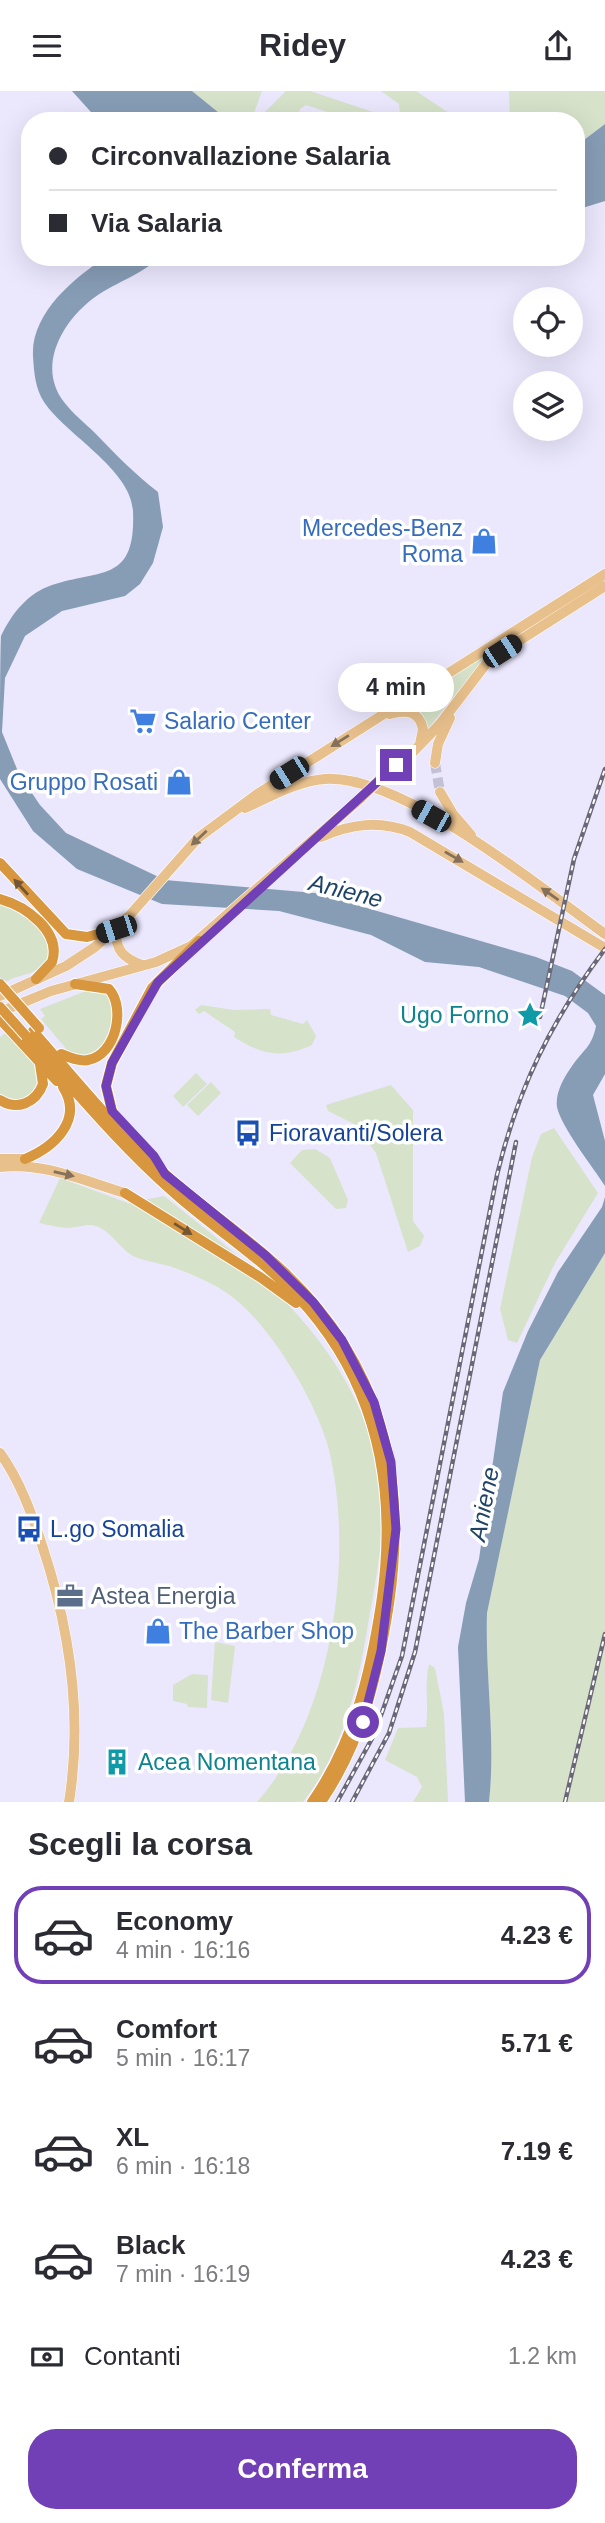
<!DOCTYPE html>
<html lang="it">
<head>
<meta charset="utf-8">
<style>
	:root { --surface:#fff; --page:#f7f7f7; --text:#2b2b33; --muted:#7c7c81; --line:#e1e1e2; --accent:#713fb6 }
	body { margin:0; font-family:Arial,sans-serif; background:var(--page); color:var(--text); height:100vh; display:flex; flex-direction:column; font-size:26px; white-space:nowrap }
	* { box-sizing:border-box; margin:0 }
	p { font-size:23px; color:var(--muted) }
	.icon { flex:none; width:38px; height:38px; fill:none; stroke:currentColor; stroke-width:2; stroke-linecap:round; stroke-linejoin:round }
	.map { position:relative; height:1711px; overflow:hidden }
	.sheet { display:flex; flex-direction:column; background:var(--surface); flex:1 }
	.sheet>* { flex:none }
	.hud { position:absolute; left:21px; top:21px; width:564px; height:154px; border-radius:28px; box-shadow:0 7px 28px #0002; display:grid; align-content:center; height:154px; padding:0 28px; background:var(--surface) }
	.fabs { position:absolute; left:513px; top:196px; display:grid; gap:14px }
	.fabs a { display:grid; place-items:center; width:70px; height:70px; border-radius:50%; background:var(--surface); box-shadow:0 7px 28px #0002; font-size:35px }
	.end { position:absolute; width:32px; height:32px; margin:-16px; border:9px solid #713fb6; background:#fff; box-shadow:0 0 0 4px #fff }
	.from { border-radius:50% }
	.bubble { position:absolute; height:49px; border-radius:24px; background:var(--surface); box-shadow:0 7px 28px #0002; font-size:23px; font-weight:700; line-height:49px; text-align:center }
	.car { position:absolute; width:21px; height:42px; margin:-21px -10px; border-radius:9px; box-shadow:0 0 5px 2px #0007; background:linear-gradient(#222 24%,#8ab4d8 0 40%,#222 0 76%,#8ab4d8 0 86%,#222 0) }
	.hud b { display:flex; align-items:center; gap:24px; height:66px; font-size:26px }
	.hud b+b { border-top:2px solid var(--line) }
	.hud i { width:18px; height:18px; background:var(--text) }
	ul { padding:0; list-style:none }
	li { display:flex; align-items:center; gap:21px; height:98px; margin:0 14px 10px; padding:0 14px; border:4px solid transparent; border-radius:28px }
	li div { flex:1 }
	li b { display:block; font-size:26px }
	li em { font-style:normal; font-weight:700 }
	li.current { border-color:var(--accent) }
	li>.icon { width:63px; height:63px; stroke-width:1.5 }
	h2 { padding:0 28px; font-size:32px; line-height:84px }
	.pay { display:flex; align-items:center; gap:18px; height:77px; padding:0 28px; font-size:26px }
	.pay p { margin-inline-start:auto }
	.button { display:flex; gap:14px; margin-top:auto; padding:14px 28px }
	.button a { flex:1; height:80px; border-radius:28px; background:var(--accent); color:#fff; font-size:28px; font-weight:700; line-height:80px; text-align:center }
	header { display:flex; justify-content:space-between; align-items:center; height:91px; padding:0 28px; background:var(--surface); font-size:32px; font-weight:700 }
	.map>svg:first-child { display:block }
	.green { fill:#d6e2c9 }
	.water { fill:#879db6 }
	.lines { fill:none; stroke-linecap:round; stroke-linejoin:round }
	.major-tunnel { stroke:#c3c0d4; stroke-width:10; stroke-dasharray:10 5; stroke-linecap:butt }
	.major-casing { stroke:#fff; stroke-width:11 }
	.highway-casing { stroke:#fff; stroke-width:12 }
	.major { stroke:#e8c08c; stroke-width:10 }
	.highway { stroke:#d8963f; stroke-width:10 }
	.rail-casing { stroke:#6a6878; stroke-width:4.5 }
	.rail { stroke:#fff; stroke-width:2; stroke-dasharray:5; stroke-linecap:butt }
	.major-bridge-casing { stroke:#fff; stroke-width:11; stroke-linecap:butt }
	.highway-bridge-casing { stroke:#fff; stroke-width:12; stroke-linecap:butt }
	.major-bridge { stroke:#e8c08c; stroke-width:10 }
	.highway-bridge { stroke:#d8963f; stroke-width:10 }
	.oneway { fill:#85705c }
	.oneway2 { fill:#745535 }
	.route { stroke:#713fb6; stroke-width:9 }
	.labels { text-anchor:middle; stroke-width:7; stroke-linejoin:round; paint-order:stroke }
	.shop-label { font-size:23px; fill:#366cbe; stroke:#fff; text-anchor:end }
	.culture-label { font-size:23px; fill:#0d838f; stroke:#fff; text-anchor:end }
	.transit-label { font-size:23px; fill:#164399; stroke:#fff; text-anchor:start }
	.service-label { font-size:23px; fill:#4e5e75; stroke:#fff; text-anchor:start }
	.water-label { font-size:24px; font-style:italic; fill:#204468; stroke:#fff }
</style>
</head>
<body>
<header><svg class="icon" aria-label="menu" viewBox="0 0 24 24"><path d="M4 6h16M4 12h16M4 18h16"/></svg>Ridey<svg class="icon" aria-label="share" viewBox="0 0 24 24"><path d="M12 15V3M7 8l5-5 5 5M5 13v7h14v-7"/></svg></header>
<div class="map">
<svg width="605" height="1711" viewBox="0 0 605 1711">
	<rect width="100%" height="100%" fill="#ebe8fe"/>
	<path class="green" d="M192,0H262L251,30H229Z
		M286,0H310L382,24L383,30H355L306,14L300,18L298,28L307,30H262L264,22Z
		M381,0H416L461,30H401L399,13Z
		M509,0H605V33L576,55V30H510Z
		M605,487V491L487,564L427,639L422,624L405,614Z
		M0,811C22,820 74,857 36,879C27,885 16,884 6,891L0,886Z
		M91,898L109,904C118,932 114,952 86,966L68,960L41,928L45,925L40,918Z
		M201,914L234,919L270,918L271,924L303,933L307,929L316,945L312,954C281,968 262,964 234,946L235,941L204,920L199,923L195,919Z
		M7,941L33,969L40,983L35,1003L17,1011L0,1004V946Z
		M196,982L207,993L183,1016L173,1005Z
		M211,991L221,1002L198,1025L187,1014Z
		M391,994L413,1019V1130L424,1145L420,1155L408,1161L376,1062L356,1034L328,1020L326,1014Z
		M554,1037L598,1102L555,1172L517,1252L508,1249L500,1218L532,1066L541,1043Z
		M315,1058L330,1067L348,1109L346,1117L336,1118L290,1072L302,1059Z
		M60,1087L128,1112L164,1105C261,1181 369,1268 381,1401C385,1445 376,1489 368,1533C358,1596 343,1659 303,1711H257C332,1627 355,1467 329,1359C317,1312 273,1239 235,1208C218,1194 190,1182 169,1175C158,1172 144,1170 133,1165C119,1157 109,1136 91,1134C84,1134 77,1136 70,1137C60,1137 49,1134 39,1132Z
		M605,1162V1711H489C496,1648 485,1585 487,1522L540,1269Z
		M215,1551L235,1555L228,1612L211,1609Z
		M429,1573L435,1577L444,1623L448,1711H413L422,1696L417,1686L385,1669L398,1637L426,1636C429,1614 424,1595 429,1573Z
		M192,1583L208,1584L207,1617L188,1616L187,1613L173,1610V1594Z"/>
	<path class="water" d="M72,0H192L229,30H99Z
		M605,33V110L576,119V55Z
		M106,166H160C140,185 113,192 91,209C61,233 37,276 64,311C73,323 85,332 95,342C115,363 135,383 158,401L163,436L153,472L140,493L125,505L62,520L25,545L5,587L2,641L19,683L40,714L66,742L165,789L315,802L536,866L572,880L605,904V983L593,1004L605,1050V1095C593,1076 561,1036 557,1016C555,1002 564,986 572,975C583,959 592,956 596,935L588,922L565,905L479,876L425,871L371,844L279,820L162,813L77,778L33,740L0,688C0,664 0,559 1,545C12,522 28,502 52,494C101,478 136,492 133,420C131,378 66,344 44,311C35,297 34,281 33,265C31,222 74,187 106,166Z
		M605,1106V1162L540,1269L487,1522C485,1585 496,1648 489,1711H465L458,1556L466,1512L479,1468L503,1301L528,1240L558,1181L602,1116Z"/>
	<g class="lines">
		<path class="major-tunnel" d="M435,672L440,701
			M396,674L412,662"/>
		<g class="major-casing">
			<path id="major" d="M390,623C407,618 419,620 423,638L420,653
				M412,662L440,633L489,569L605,495
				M435,672L438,653L450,627
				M380,688L396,674
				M440,701L453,723L471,744
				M245,717C270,706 297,690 325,688C402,683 542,798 605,843
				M321,746C351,733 379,729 410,741L605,857
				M116,838C115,859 123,867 142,874
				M0,905L66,875L95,856L129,825L198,747L256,704L605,483
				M0,921L51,900L156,871L191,855L361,707
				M0,1068H25
				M0,1076C44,1071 84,1090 125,1102
				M0,1362C20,1390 31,1421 42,1454C70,1538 83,1623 69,1711"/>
		</g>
		<g class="highway-casing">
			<path id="highway" d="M0,772L66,843L87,846L116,838
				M0,808C26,815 62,841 52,871L36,888
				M0,928L57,990
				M33,940C76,989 117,1040 166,1084C204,1118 247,1146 284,1181C381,1273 408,1384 389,1513C378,1584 362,1651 321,1711
				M26,945C73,997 118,1052 171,1099C207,1132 249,1158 285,1193C376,1281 399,1392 381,1513C370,1584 354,1651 312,1711
				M61,963C69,966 79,971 88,969C116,964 126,917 109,898L75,893
				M0,1009C17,1020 36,1012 43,993L40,973
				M112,1020L106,995L112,972L152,897L199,850
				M25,1068C54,1056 84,1029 63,996
				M125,1102L260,1186L296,1212"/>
		</g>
		<use href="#major" class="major"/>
		<use href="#highway" class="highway"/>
		<g class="rail-casing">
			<path id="rail" d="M540,926L574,768L605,678
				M337,1711L374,1644L402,1565L497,1084C518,997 551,930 605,858
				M352,1711L389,1642L415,1561L516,1051
				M565,1711L605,1543"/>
		</g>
		<use href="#rail" class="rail"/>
		<g class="major-bridge-casing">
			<path id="major-bridge" d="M361,707L380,688"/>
		</g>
		<g class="highway-bridge-casing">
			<path id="highway-bridge" d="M0,893L39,937
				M0,916L26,945"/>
		</g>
		<use href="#major-bridge" class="major-bridge"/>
		<use href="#highway-bridge" class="highway-bridge"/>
	</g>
	<defs><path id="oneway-solid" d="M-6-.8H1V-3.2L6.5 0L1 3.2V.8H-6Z" transform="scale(1.75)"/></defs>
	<g class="oneway">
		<use href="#oneway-solid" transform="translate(340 650) rotate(148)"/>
		<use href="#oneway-solid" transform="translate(199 747) rotate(137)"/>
		<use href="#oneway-solid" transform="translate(454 766) rotate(30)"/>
		<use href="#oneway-solid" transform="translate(550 803) rotate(-145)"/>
		<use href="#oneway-solid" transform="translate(64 1083) rotate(13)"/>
	</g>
	<g class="oneway2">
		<use href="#oneway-solid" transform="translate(21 796) rotate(-132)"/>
		<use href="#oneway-solid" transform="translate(183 1138) rotate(32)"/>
	</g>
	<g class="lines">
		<path class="route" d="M363,1631L381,1560L396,1438L391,1371L374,1311L342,1249L313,1211L265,1164L165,1083L154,1065L112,1020L106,995L112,972L158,891L396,674"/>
	</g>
	<defs>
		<g id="shop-bare" transform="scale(2.1)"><path d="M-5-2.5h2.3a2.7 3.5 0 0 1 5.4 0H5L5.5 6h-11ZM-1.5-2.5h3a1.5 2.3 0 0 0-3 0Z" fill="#3f7fe0" stroke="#fff" stroke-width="2.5" paint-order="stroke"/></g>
		<g id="supermarket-bare" transform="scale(2.1)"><path d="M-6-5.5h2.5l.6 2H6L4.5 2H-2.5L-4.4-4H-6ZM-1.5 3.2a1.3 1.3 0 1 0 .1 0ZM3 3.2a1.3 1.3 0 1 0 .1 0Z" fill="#3f7fe0" stroke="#fff" stroke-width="2.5" paint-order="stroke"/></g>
		<g id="sight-bare" transform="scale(2.1)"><path d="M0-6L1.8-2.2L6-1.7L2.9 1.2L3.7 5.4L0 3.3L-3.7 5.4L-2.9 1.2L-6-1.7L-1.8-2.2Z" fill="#0f9aa8" stroke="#fff" stroke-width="2.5" paint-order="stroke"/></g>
		<g id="bus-bare" transform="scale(2.1)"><path d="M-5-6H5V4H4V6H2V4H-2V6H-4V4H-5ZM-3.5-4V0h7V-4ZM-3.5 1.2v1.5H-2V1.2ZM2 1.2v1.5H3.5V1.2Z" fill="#1a4fb4" stroke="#fff" stroke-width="2.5" paint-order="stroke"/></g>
		<g id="office-bare" transform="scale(2.1)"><path d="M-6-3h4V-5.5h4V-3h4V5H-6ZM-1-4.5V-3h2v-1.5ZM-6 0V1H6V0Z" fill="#5c6f8a" stroke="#fff" stroke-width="2.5" paint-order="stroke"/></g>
		<g id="building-bare" transform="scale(2.1)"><path d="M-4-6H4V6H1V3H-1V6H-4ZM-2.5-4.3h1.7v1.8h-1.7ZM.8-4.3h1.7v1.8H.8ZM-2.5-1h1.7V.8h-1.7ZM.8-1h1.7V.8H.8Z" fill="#0f9aa8" stroke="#fff" stroke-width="2.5" paint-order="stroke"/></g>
	</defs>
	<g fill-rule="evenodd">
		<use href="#shop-bare" x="484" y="450"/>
		<use href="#supermarket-bare" x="143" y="630"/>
		<use href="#shop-bare" x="179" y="691"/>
		<use href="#sight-bare" x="530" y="924"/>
		<use href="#bus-bare" x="248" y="1042"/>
		<use href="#bus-bare" x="29" y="1438"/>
		<use href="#office-bare" x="70" y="1505"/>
		<use href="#shop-bare" x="158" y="1540"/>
		<use href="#building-bare" x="117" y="1671"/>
	</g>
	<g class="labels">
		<g class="shop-label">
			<text x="463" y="445">Mercedes-Benz<tspan x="463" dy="26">Roma</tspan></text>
			<text x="164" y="638" text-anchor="start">Salario Center</text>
			<text x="158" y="699">Gruppo Rosati</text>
			<text x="179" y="1548" text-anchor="start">The Barber Shop</text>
		</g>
		<g class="culture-label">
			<text x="509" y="932">Ugo Forno</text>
			<text x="138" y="1679" text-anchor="start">Acea Nomentana</text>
		</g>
		<g class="transit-label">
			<text x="269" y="1050">Fioravanti/Solera</text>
			<text x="50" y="1446">L.go Somalia</text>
		</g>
		<g class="service-label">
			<text x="91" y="1513">Astea Energia</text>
		</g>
		<g class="water-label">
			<text transform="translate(346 800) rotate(14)" y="8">Aniene</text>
			<text transform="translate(484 1413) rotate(-79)" y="8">Aniene</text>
		</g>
	</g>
</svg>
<div class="fabs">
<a><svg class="icon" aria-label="locate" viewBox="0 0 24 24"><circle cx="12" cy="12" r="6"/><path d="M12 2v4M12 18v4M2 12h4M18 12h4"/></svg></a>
<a><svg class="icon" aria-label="layers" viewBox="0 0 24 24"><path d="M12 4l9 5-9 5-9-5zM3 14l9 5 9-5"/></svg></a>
</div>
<i class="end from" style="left:363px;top:1631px"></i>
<i class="end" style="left:396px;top:674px"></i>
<div class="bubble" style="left:338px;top:572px;width:116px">4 min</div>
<i class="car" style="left:502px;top:560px;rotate:57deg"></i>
<i class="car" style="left:289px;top:682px;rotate:238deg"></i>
<i class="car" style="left:431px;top:725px;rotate:299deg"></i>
<i class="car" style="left:116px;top:838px;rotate:252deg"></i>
<div class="hud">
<b><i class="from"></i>Circonvallazione Salaria</b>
<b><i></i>Via Salaria</b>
</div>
</div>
<section class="sheet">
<h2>Scegli la corsa</h2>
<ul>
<li class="current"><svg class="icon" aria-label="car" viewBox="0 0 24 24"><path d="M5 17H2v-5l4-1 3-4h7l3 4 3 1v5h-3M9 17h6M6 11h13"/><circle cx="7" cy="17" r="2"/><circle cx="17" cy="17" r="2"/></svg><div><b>Economy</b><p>4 min · 16:16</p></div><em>4.23 €</em></li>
<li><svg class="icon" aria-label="car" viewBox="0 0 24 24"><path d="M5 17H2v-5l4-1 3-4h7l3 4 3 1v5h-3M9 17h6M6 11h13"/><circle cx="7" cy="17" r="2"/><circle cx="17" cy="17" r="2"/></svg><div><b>Comfort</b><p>5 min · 16:17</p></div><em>5.71 €</em></li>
<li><svg class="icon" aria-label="car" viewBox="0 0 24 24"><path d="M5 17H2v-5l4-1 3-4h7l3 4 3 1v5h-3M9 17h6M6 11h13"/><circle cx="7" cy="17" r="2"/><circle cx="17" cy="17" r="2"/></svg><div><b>XL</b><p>6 min · 16:18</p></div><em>7.19 €</em></li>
<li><svg class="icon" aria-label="car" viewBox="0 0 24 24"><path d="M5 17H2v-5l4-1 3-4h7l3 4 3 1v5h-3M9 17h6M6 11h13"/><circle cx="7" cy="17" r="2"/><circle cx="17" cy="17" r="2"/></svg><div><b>Black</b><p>7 min · 16:19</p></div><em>4.23 €</em></li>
</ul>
<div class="pay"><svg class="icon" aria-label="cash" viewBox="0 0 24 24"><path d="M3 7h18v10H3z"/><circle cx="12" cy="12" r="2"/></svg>Contanti<p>1.2 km</p></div>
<div class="button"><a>Conferma</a></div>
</section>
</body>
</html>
